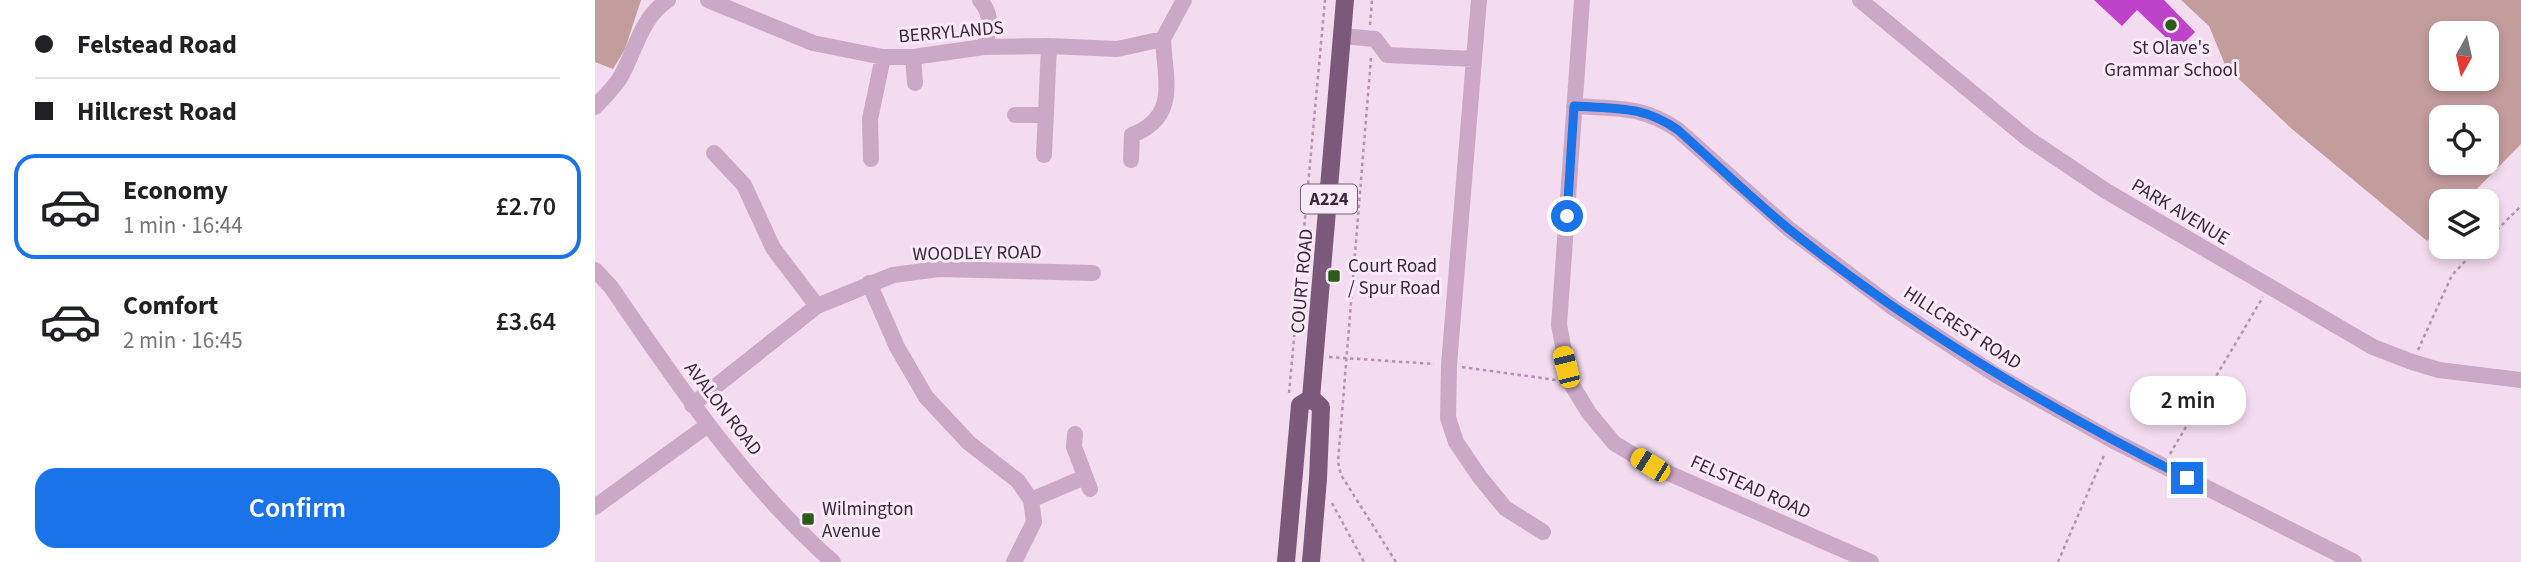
<!DOCTYPE html>
<html lang="en">
<head>
<meta charset="utf-8">
<style>
	:root { --surface:#fff; --page:#f6f6f6; --text:#202124; --muted:#757577; --line:#e0e0e0; --accent:#1a73e8 }
	body { margin:0; font-family:"Source Sans 3",sans-serif; background:var(--page); color:var(--text); height:100vh; display:flex; flex-direction:column; font-size:26px; white-space:nowrap }
	* { box-sizing:border-box; margin:0 }
	p { font-size:23px; color:var(--muted) }
	.icon { flex:none; width:38px; height:38px; fill:none; stroke:currentColor; stroke-width:2; stroke-linecap:round; stroke-linejoin:round }
	.map { position:relative; flex:1; overflow:hidden }
	.side { display:flex; flex-direction:column; background:var(--surface); width:595px }
	.side>* { flex:none }
	.banner { display:grid; align-content:center; height:154px; padding:0 35px; background:var(--surface) }
	.needle { width:46px; rotate:188deg }
	.tools { position:absolute; left:1834px; top:21px; display:grid; gap:14px }
	.tools a { display:grid; place-items:center; width:70px; height:70px; border-radius:14px; background:var(--surface); box-shadow:0 4px 10px #0003; font-size:35px }
	.end { position:absolute; width:32px; height:32px; margin:-16px; border:9px solid #1a73e8; background:#fff; box-shadow:0 0 0 4px #fff }
	.from { border-radius:50% }
	.bubble { position:absolute; height:49px; border-radius:21px; background:var(--surface); box-shadow:0 4px 10px #0003; font-size:23px; font-weight:600; line-height:49px; text-align:center }
	.car { position:absolute; width:21px; height:42px; margin:-21px -10px; border-radius:9px; box-shadow:0 0 5px 2px #0007; background:linear-gradient(#f5c518 24%,#345 0 40%,#f5c518 0 76%,#345 0 86%,#f5c518 0) }
	.banner b { display:flex; align-items:center; gap:24px; height:66px; font-size:26px }
	.banner b+b { border-top:2px solid var(--line) }
	.banner i { width:18px; height:18px; background:var(--text) }
	ul { padding:0; list-style:none }
	li { display:flex; align-items:center; gap:21px; height:105px; margin:0 14px 10px; padding:0 21px; border:4px solid transparent; border-radius:21px }
	li div { flex:1 }
	li b { display:block; font-size:26px }
	li em { font-style:normal; font-weight:600 }
	li.on { border-color:var(--accent) }
	li>.icon { width:63px; height:63px; stroke-width:1.5 }
	.cta { display:flex; gap:14px; margin-top:auto; padding:14px 35px }
	.cta a { flex:1; height:80px; border-radius:21px; background:var(--accent); color:#fff; font-size:28px; font-weight:600; line-height:80px; text-align:center }
	main { display:flex; flex:1; min-height:0 }
	.map>svg:first-child { display:block }
	.green { fill:#c39c9c; fill-rule:evenodd }
	.building { fill:#be43ca }
	.lines { fill:none; stroke-linecap:round; stroke-linejoin:round }
	.path { stroke:#b892b4; stroke-width:2.5; stroke-dasharray:3.5 3.5; stroke-linecap:butt }
	.minor { stroke:#cca8c7; stroke-width:16 }
	.major { stroke:#7b597b; stroke-width:18 }
	.route { stroke:#1a73e8; stroke-width:9 }
	.poi-dot { fill:#2d5b1c; stroke:#fae9f7; stroke-width:2.5 }
	.labels { text-anchor:middle; stroke-width:6; stroke-linejoin:round; paint-order:stroke }
	.shield { fill:#fae9f7; stroke:#726271; stroke-width:2 }
	.shield-label { font-size:18px; font-weight:bold; fill:#382838 }
	.street-label { font-size:19px; fill:#382838; stroke:#fae9f7 }
	.poi-label { font-size:19px; fill:#382838; stroke:#fae9f7; text-anchor:start }
</style>
</head>
<body>
<main>
<section class="side">
<div class="banner">
<b><i class="from"></i>Felstead Road</b>
<b><i></i>Hillcrest Road</b>
</div>
<ul>
<li class="on"><svg class="icon" aria-label="car" viewBox="0 0 24 24"><path d="M5 17H2v-5l4-1 3-4h7l3 4 3 1v5h-3M9 17h6M6 11h13"/><circle cx="7" cy="17" r="2"/><circle cx="17" cy="17" r="2"/></svg><div><b>Economy</b><p>1 min · 16:44</p></div><em>£2.70</em></li>
<li><svg class="icon" aria-label="car" viewBox="0 0 24 24"><path d="M5 17H2v-5l4-1 3-4h7l3 4 3 1v5h-3M9 17h6M6 11h13"/><circle cx="7" cy="17" r="2"/><circle cx="17" cy="17" r="2"/></svg><div><b>Comfort</b><p>2 min · 16:45</p></div><em>£3.64</em></li>
</ul>
<div class="cta"><a>Confirm</a></div>
</section>
<div class="map">
<svg width="1926" height="562" viewBox="0 0 1926 562">
	<rect width="100%" height="100%" fill="#f3dcef"/>
	<path class="green" d="M0,0H46L30,49L18,69L0,62Z
		M1586,0H1926V144L1870,201H1846V226L1832,241L1697,129L1631,67L1614,26ZM1892,33V79H1846V33ZM1892,117V163H1846V117Z"/>
	<path class="building" d="M1499,0H1569L1600,32L1583,49L1542,10L1527,26Z"/>
	<g class="lines">
		<path class="path" d="M775,25L777,0
			M776,58L743,462L746,475L801,562
			M1892,240L1926,206
			M1823,350L1857,275L1884,247
			M734,357L839,364
			M867,367L961,380
			M694,393L730,0
			M1575,454L1668,297
			M737,503L769,562
			M1463,562L1510,453"/>
		<path class="minor" d="M113,0L218,43L288,57H318L389,47L454,46L522,49L568,39L589,0
			M385,0C398,15 395,29 389,47
			M987,0L964,325L975,382L994,413L1019,443L1055,465L1276,562
			M1265,0L1432,138L1511,191L1778,347L1817,362L1844,370L1926,380
			M747,36L780,39L792,55L879,59L854,365L853,418L861,442L884,476L910,508L948,532
			M318,57L320,83
			M879,59L884,0
			M979,106C1022,109 1046,105 1083,130L1194,229L1300,309L1401,375L1517,440L1759,562
			M0,107C8,98 18,89 25,78C40,52 46,17 73,0
			M420,115H451
			M119,153L149,185L178,248L222,306
			M449,155L454,46
			M276,159L275,119L288,57
			M536,160L537,135C584,117 570,80 568,39
			M0,270L16,287C82,383 149,484 238,562
			M274,283L302,347L331,397L374,443L423,481L436,500L439,522L419,562
			M97,405L222,306L298,275L344,269L498,273
			M480,434L479,447L495,489
			M436,500L490,477
			M0,507L113,425"/>
		<path class="major" d="M716,398L750,0
			M691,562L705,405L716,398
			M716,562L723,479L726,407L716,398"/>
	</g>
	<g class="lines">
		<path class="route" d="M972,216L979,106C1022,109 1047,105 1083,130C1120,163 1156,198 1195,230C1317,328 1452,408 1592,478"/>
	</g>
	<g class="poi-dot">
		<circle cx="1576" cy="25" r="7"/>
		<rect x="732" y="269" width="14" height="14" rx="3.5"/>
		<rect x="206" y="512" width="14" height="14" rx="3.5"/>
	</g>
	<g class="labels">
		<rect class="shield" x="706" y="184.5" width="56" height="29" rx="5"/>
		<g class="shield-label">
			<text x="734" y="205">A224</text>
		</g>
		<g class="street-label">
			<text transform="translate(356 31) rotate(-5)" y="7">BERRYLANDS</text>
			<text transform="translate(1586 211) rotate(31)" y="7">PARK AVENUE</text>
			<text transform="translate(382 252) rotate(-1)" y="7">WOODLEY ROAD</text>
			<text transform="translate(706 281) rotate(-85)" y="7">COURT ROAD</text>
			<text transform="translate(1368 327) rotate(33)" y="7">HILLCREST ROAD</text>
			<text transform="translate(129 408) rotate(52)" y="7">AVALON ROAD</text>
			<text transform="translate(1156 486) rotate(24)" y="7">FELSTEAD ROAD</text>
		</g>
		<g class="poi-label">
			<text x="1576" y="54" text-anchor="middle">St Olave's<tspan x="1576" dy="22">Grammar School</tspan></text>
			<text x="753" y="272">Court Road<tspan x="753" dy="22">/ Spur Road</tspan></text>
			<text x="227" y="515">Wilmington<tspan x="227" dy="22">Avenue</tspan></text>
		</g>
	</g>
</svg>
<div class="tools">
<a><svg class="needle" viewBox="-14 -14 28 28"><path d="M0-13l5 13h-10z" fill="#e53935"/><path d="M0 13l5-13h-10z" fill="#757577"/></svg></a>
<a><svg class="icon" aria-label="locate" viewBox="0 0 24 24"><circle cx="12" cy="12" r="6"/><path d="M12 2v4M12 18v4M2 12h4M18 12h4"/></svg></a>
<a><svg class="icon" aria-label="layers" viewBox="0 0 24 24"><path d="M12 4l9 5-9 5-9-5zM3 14l9 5 9-5"/></svg></a>
</div>
<i class="end from" style="left:972px;top:216px"></i>
<i class="end" style="left:1592px;top:478px"></i>
<div class="bubble" style="left:1535px;top:376px;width:116px">2 min</div>
<i class="car" style="left:971px;top:367px;rotate:346deg"></i>
<i class="car" style="left:1055px;top:465px;rotate:302deg"></i>
</div>
</main>
</body>
</html>
